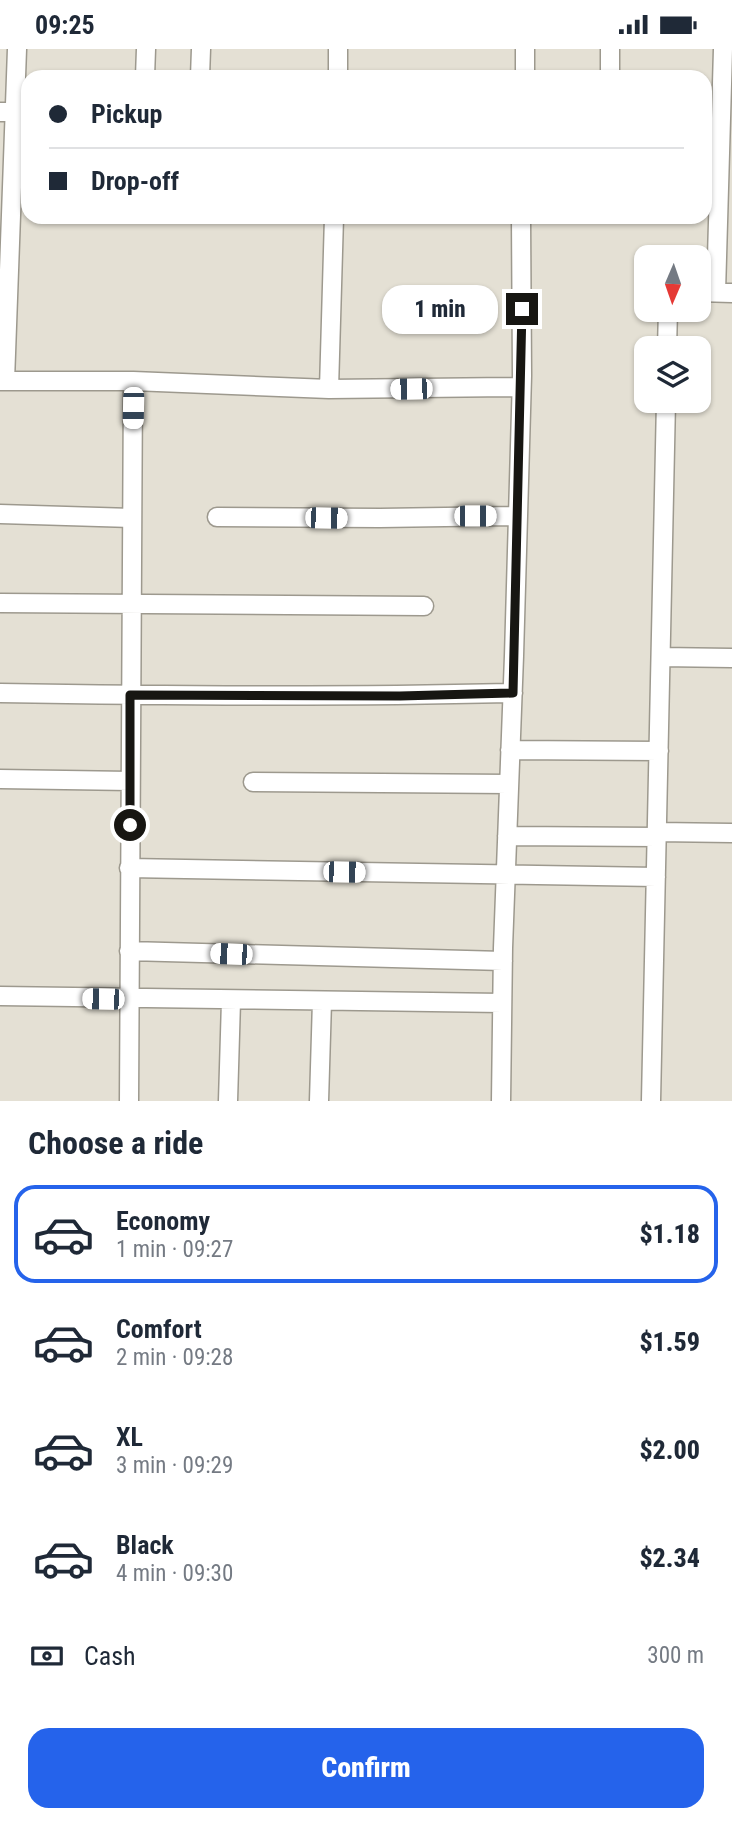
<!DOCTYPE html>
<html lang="en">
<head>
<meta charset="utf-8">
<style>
	:root { --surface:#fff; --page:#f6f6f7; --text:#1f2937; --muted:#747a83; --line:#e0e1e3; --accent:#2563eb }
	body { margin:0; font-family:"Roboto Condensed",sans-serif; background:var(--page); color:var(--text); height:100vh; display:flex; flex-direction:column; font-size:26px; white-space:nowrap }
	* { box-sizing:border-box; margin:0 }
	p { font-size:23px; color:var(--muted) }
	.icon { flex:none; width:38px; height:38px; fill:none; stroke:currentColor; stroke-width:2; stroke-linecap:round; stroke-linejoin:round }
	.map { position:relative; height:1052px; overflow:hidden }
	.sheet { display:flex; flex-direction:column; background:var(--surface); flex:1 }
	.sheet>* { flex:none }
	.guide { position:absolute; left:21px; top:21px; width:691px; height:154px; border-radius:21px; box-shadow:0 2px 5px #0004; display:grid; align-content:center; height:154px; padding:0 28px; background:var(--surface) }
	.needle { width:46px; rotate:182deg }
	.buttons { position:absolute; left:634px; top:196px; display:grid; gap:14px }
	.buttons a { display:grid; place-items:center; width:77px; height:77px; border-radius:14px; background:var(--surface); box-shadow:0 2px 5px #0004; font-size:35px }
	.end { position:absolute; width:32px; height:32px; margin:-16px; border:9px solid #171612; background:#fff; box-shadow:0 0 0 4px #fff }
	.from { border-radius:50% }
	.bubble { position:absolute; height:49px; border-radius:21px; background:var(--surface); box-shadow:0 2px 5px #0004; font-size:23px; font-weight:800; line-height:49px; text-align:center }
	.car { position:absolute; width:21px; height:42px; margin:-21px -10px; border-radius:9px; box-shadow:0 0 5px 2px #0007; background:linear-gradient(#fff 24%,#345 0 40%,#fff 0 76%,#345 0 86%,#fff 0) }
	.guide b { display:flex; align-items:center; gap:24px; height:66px; font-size:26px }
	.guide b+b { border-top:2px solid var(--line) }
	.guide i { width:18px; height:18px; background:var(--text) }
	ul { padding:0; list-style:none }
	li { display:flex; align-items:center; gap:21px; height:98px; margin:0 14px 10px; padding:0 14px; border:4px solid transparent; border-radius:21px }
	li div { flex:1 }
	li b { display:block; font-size:26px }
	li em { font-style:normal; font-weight:800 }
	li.selected { border-color:var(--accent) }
	li>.icon { width:63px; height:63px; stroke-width:1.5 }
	h2 { padding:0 28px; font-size:32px; line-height:84px }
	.pay { display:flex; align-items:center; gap:18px; height:77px; padding:0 28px; font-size:26px }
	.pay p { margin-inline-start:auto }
	.action { display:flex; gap:14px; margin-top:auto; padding:14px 28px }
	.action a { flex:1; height:80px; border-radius:21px; background:var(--accent); color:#fff; font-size:28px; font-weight:800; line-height:80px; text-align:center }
	.status { display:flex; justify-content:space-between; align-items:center; height:49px; padding:0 35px; background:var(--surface); direction:ltr }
	.status svg { height:19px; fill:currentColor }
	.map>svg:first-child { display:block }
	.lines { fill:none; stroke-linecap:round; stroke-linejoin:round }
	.minor-casing { stroke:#9d998e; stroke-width:21 }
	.minor { stroke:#fff; stroke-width:18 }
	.route { stroke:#171612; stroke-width:9 }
</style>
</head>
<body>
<div class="status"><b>09:25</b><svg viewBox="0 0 49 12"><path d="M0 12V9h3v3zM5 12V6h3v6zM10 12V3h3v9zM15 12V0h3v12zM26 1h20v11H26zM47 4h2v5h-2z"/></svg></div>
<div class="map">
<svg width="732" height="1052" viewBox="0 0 732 1052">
	<rect width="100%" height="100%" fill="#e4e0d4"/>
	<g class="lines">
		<g class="minor-casing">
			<path id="minor" d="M145,28L146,0
				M200,28L201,0
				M338,28V0
				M525,28V0
				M610,28V0
				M0,63H28
				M698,243L732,244
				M716,243L723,0
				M667,299L668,261
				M0,332H133L329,340L521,338
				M5,332L17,0
				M329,340L334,168
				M0,465L132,469
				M217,468L380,469L518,467
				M0,554L424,557
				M661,608L732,609
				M0,644C171,647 342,648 513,644
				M510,701L659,702
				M0,730L130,732
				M253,733L509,735
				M657,783L732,784
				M507,787L657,788
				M129,819L656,828
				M129,902L503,912
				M0,947L502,954
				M129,1052L133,332
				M228,1052L231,952
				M319,1052L322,952
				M501,1052L503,899L514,607L522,327L521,168
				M651,1052L666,352"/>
		</g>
		<use href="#minor" class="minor"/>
	</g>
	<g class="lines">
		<path class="route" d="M130,776V646L400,647L513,644L522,260"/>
	</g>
</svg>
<div class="buttons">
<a><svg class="needle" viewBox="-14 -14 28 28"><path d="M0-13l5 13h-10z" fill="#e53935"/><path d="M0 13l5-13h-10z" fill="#747a83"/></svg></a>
<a><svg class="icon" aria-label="layers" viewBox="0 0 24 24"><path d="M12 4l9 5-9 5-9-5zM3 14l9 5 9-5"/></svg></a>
</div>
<i class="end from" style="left:130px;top:776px"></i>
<i class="end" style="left:522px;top:260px"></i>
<div class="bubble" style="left:382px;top:236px;width:116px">1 min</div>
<i class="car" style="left:411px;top:340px;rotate:269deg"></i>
<i class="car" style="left:133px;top:359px;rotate:181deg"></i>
<i class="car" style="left:475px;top:467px;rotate:90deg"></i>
<i class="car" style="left:326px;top:469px;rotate:91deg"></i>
<i class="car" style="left:344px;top:823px;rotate:91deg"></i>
<i class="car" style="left:231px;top:905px;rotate:272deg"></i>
<i class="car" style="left:103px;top:950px;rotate:271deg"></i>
<div class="guide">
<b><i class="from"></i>Pickup</b>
<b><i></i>Drop-off</b>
</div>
</div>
<section class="sheet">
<h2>Choose a ride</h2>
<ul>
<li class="selected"><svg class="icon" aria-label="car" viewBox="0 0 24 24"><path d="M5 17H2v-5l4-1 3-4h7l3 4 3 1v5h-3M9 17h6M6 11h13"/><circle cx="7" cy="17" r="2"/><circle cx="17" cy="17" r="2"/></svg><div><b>Economy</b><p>1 min · 09:27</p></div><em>$1.18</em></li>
<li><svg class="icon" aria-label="car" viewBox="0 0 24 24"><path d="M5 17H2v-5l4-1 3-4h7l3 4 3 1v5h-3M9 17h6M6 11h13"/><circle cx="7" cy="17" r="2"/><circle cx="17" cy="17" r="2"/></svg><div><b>Comfort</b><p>2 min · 09:28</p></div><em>$1.59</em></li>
<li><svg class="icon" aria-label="car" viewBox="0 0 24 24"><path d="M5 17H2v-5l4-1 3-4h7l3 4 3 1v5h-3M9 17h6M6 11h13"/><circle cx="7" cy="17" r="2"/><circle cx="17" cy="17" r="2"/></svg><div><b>XL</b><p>3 min · 09:29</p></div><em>$2.00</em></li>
<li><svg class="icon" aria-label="car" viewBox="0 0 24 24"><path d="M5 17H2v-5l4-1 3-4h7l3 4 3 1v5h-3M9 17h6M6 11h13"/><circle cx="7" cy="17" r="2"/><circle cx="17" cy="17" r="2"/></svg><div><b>Black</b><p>4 min · 09:30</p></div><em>$2.34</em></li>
</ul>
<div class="pay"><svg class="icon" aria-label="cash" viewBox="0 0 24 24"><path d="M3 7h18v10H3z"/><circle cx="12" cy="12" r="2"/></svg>Cash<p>300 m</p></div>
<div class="action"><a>Confirm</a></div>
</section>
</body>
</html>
